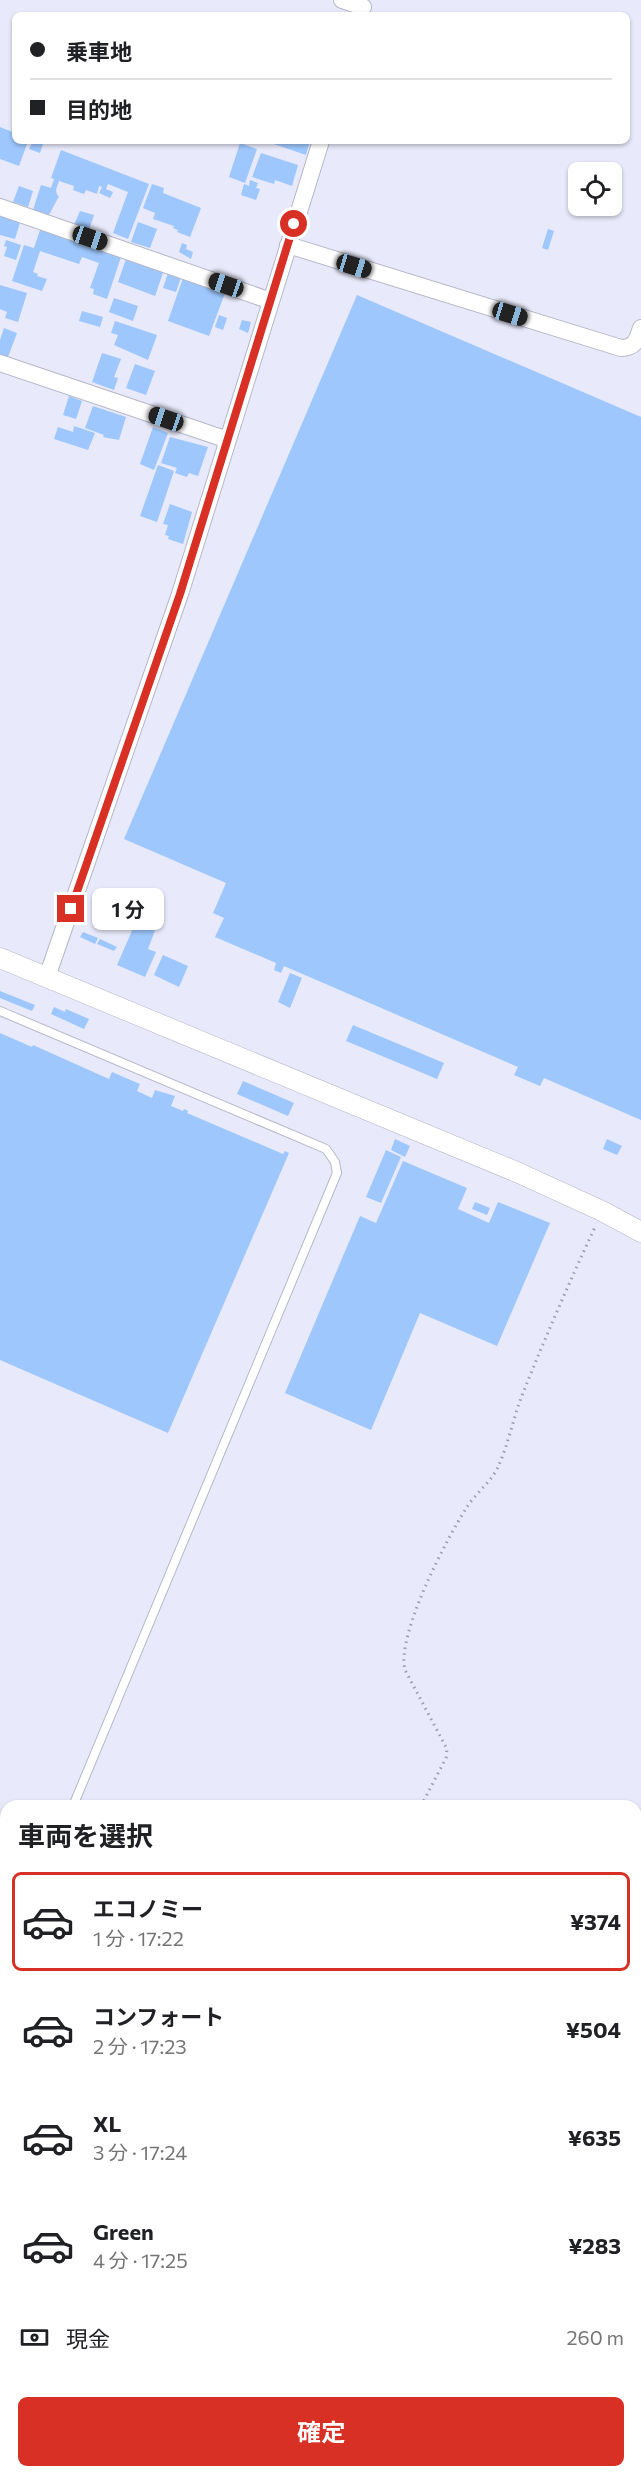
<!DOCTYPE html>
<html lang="ja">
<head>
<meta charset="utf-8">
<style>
	:root { --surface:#fff; --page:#f2f2f2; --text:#202124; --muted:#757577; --line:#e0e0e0; --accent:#d93025 }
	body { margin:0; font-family:Commissioner,"Noto Sans JP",sans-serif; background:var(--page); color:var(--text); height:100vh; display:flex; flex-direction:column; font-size:22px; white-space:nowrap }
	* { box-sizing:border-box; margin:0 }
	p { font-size:20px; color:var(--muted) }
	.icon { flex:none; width:33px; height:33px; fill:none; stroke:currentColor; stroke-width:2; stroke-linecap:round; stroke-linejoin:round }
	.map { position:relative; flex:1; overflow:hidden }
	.side { position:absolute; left:0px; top:1800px; width:642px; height:678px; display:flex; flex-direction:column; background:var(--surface); border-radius:18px 18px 0 0; box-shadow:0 2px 4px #0004 }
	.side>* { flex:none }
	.top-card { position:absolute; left:12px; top:12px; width:618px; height:132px; border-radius:9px; box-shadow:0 2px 4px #0004; display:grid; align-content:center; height:132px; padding:0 18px; background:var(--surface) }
	.controls { position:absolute; left:568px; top:162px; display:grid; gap:12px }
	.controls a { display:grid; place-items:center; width:54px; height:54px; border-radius:9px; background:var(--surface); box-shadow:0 2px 4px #0004; font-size:30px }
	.end { position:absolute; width:27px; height:27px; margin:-14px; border:8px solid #d93025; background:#fff; box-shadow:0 0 0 3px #fff }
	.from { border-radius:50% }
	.bubble { position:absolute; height:42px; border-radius:9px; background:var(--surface); box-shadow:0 2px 4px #0004; font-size:20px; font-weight:700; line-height:42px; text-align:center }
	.car { position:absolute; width:18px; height:36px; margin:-18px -9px; border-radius:8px; box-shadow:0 0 4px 2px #0007; background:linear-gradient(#222 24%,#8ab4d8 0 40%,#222 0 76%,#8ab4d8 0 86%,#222 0) }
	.top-card b { display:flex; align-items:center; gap:21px; height:57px; font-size:22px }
	.top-card b+b { border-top:2px solid var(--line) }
	.top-card i { width:15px; height:15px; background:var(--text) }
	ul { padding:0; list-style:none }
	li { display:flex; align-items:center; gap:18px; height:99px; margin:0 12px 9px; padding:0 6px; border:3px solid transparent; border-radius:9px }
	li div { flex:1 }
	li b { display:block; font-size:22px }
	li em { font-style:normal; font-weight:700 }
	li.current { border-color:var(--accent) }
	li>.icon { width:54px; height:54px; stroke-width:1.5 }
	h2 { padding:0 18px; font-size:27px; line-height:72px }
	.pay { display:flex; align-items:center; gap:15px; height:66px; padding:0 18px; font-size:22px }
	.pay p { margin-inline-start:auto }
	.primary-button { display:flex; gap:12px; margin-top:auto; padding:12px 18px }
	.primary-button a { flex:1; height:69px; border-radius:9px; background:var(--accent); color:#fff; font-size:24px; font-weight:700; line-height:69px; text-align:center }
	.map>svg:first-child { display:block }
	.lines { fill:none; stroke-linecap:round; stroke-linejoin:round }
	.river { stroke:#75c3e3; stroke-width:33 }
	.building { fill:#9dc7fd }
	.service-casing { stroke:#b6b7c7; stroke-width:10 }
	.minor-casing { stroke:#b6b7c7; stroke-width:18 }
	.tertiary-casing { stroke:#b6b7c7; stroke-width:21 }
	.path { stroke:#9c9daa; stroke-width:3; stroke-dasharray:1.5 4.5; stroke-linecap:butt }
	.service { stroke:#fff; stroke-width:8 }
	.minor { stroke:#fff; stroke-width:16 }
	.tertiary { stroke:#fff; stroke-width:20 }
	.route { stroke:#d93025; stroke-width:8 }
</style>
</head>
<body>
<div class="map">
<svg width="641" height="2478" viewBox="0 0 641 2478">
	<rect width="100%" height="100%" fill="#e8e9fa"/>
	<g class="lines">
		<path class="river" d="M636,1853L641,1847
			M334,2478L335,2472"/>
	</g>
	<path class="building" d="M0,127L15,133V141H28L19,166L0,159Z
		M33,141L43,144L40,153L29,149Z
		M265,141H310L306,155Z
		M240,143L257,149L245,183L229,177Z
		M61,150L149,184L128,239L113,233L128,192L108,184L106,189L113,192L110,198L99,193L102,187L99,186L97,194L86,190L84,194L73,190L74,186L59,181L56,190L57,195L59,196L49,215L33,210L41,185L51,188L54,179L51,178Z
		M261,153L298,165L292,186L275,180L274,184L252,177Z
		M250,180L258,183L256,188L260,189L256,200L241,195L244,184L249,186Z
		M152,184L164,188L163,193L201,208L190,237L177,232L178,230L173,228L174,226L153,219L155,213L143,208Z
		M19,186L33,191L28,207L13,202Z
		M80,211L94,215L89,230L74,225Z
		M0,213L21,219L15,239L0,235Z
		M138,222L157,229L150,248L131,242Z
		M41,227L122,254L107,299L93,294L94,289L90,288L99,263L82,257L79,264L40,251L33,272L38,274L37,276L47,279L42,291L12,281L24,245L34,248Z
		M548,229L554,231L548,250L542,248Z
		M6,240L21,245L16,260L4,256L7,247L4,246Z
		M182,243L187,245L186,249L193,252L191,259L179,252Z
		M127,256L164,270L155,296L118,282Z
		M168,273L181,277L176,292L163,288Z
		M183,278L225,293L209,336L168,321Z
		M0,285L27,293L18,322L5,318L7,312L0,309Z
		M357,295L641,417V1120L544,1078L540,1086L514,1075L518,1067L284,966L281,973L274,970L276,963L215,937L224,918L213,913L226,883L124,839Z
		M114,298L138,306L133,321L109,312Z
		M82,311L103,317L100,327L79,321Z
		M219,315L227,318L223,330L215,327Z
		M242,320L251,322L248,333L239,329Z
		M115,321L157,335L148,360L114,345L118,335L111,333Z
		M4,328L17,333L8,357L0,354V340Z
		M102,353L121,359L114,377L118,378L114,390L92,382Z
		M135,364L155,371L146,395L126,388Z
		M69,396L82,401L76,419L63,415Z
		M93,406L126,417L119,440L103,437L104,435L85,428Z
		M74,426L95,433L88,450L54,439L58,427L73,432Z
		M153,427L168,433L154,470L140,464Z
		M170,437L208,447L198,476L189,473L187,477L175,473L177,468L161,463Z
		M158,465L174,471L157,522L140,516Z
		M170,504L192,512L183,544L168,539L169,536L165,535L168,525L163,524Z
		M138,917L157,925L148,949L156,952L145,977L117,965Z
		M83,932L98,938L95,944L80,937Z
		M100,939L115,946L117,947L114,951L97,944Z
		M163,955L188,966L179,987L154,975Z
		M290,973L302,978L290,1008L278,1002Z
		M0,991L35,1005L32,1011L0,998Z
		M54,1007L65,1012L66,1009L89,1019L84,1029L51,1014Z
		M353,1025L444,1063L437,1079L346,1041Z
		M0,1033L32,1047L33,1045L109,1079L112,1072L140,1084L137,1091L152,1098L155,1090L175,1096L171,1106L183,1111L184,1109L188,1111L187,1113L283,1154L285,1151L289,1153L168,1433L0,1360Z
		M243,1081L294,1103L288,1116L237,1094Z
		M395,1139L410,1146L405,1157L391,1150Z
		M607,1139L622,1146L617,1155L603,1149Z
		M386,1150L401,1157L381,1203L366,1197Z
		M403,1161L467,1188L458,1209L489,1223L498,1202L550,1223L497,1346L420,1313L371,1430L285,1393L360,1216L376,1223Z
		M475,1202L490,1208L487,1215L472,1209Z
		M641,1955V1982L639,1984L636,1982V1961Z"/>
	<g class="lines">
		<g class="service-casing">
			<path id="service" d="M0,1011L326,1149L335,1162L337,1173L73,1806
				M0,1830L6,1833
				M0,1977L6,1963"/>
		</g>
		<g class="minor-casing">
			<path id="minor" d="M342,0L363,7
				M0,207L271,301
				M288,245L621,348C635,348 637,340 641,328
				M0,363L228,440
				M47,977L180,594L321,141
				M636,2020L641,2018
				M636,2445L641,2440
				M636,2467L641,2472
				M300,2472V2478
				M359,2478L360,2472
				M597,2478L605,2472"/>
		</g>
		<g class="tertiary-casing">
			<path id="tertiary" d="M0,958L519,1173L602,1211L641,1232"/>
		</g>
		<path class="path" d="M421,1806L446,1758L447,1749L405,1670C396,1635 447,1538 467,1507C476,1493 491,1482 498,1467C507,1448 513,1420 521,1398C544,1340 569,1283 595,1227
			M636,1823L641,1815
			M27,2478L31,2472"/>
		<use href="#service" class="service"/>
		<use href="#minor" class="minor"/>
		<use href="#tertiary" class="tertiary"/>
	</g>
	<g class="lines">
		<path class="route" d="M71,909L180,594L294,224"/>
	</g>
</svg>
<div class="controls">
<a><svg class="icon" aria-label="locate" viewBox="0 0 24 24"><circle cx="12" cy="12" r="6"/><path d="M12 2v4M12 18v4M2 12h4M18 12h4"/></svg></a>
</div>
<i class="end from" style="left:294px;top:224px"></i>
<i class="end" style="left:71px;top:909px"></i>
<div class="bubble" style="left:92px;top:888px;width:72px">1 分</div>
<i class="car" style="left:90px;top:238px;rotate:109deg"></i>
<i class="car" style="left:354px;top:266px;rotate:107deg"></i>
<i class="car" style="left:226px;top:285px;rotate:289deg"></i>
<i class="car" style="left:510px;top:314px;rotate:107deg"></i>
<i class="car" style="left:166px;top:419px;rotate:289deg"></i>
<div class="top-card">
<b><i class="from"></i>乗車地</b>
<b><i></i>目的地</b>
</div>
<section class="side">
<h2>車両を選択</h2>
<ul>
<li class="current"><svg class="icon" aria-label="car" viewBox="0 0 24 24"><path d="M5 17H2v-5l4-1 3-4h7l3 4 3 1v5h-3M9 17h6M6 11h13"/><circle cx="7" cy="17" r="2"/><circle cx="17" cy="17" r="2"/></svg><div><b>エコノミー</b><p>1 分 · 17:22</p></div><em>¥374</em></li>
<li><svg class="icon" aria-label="car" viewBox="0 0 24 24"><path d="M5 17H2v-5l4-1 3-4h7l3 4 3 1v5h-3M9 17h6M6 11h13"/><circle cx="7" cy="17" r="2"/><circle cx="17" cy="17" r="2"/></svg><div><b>コンフォート</b><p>2 分 · 17:23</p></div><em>¥504</em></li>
<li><svg class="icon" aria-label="car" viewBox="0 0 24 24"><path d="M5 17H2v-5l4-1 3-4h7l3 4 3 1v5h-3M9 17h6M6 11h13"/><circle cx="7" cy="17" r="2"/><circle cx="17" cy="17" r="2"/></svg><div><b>XL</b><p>3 分 · 17:24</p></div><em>¥635</em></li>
<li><svg class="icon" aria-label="car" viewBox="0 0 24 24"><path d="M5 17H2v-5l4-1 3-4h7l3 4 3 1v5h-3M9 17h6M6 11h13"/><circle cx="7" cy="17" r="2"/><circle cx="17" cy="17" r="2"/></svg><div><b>Green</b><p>4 分 · 17:25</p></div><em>¥283</em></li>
</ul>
<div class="pay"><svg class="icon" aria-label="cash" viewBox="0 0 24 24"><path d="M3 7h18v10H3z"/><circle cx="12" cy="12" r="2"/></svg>現金<p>260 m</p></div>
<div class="primary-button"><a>確定</a></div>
</section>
</div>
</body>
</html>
